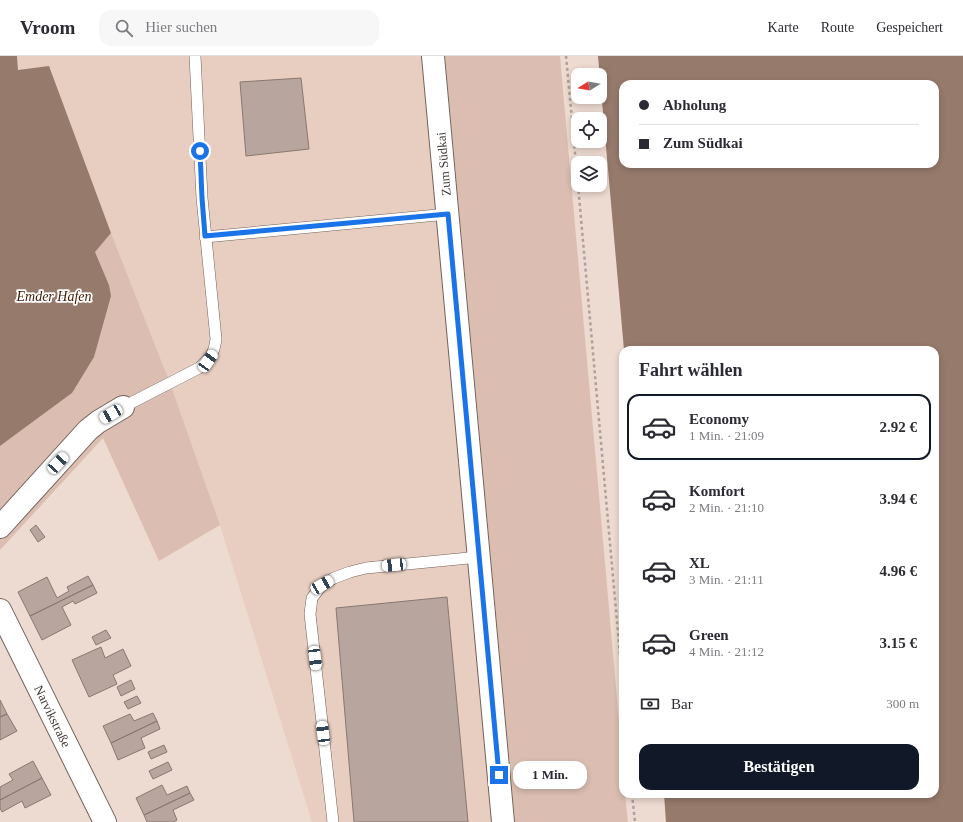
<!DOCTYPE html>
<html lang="de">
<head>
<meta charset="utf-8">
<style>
	:root { --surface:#fff; --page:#f7f7f7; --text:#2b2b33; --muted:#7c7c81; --line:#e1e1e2; --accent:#111827 }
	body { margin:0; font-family:"Times New Roman",serif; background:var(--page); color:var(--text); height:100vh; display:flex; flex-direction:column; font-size:15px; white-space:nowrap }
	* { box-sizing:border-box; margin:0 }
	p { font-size:13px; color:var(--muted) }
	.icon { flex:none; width:22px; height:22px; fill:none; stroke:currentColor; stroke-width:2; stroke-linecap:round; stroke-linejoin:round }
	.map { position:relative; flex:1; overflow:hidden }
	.sheet { position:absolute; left:619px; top:290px; width:320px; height:452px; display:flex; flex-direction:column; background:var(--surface); border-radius:12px; box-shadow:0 2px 6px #0003 }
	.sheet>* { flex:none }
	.banner { position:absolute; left:619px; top:24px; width:320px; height:88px; border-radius:12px; box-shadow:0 2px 6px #0003; display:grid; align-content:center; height:88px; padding:0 20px; background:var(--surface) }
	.needle { width:26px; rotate:259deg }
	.tools { position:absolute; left:571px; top:12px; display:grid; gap:8px }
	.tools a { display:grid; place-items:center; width:36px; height:36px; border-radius:8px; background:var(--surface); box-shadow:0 2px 6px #0003; font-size:20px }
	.end { position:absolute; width:18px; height:18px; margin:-9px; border:5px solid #1a73e8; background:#fff; box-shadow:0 0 0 2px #fff }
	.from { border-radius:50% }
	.bubble { position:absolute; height:28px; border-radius:12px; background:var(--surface); box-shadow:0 2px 6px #0003; font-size:13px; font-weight:700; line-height:28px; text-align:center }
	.car { position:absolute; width:12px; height:24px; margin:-12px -6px; border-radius:5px; box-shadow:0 0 3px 1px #0007; background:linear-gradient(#fff 24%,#345 0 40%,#fff 0 76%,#345 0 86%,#fff 0) }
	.banner b { display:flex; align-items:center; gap:14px; height:38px; font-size:15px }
	.banner b+b { border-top:1px solid var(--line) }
	.banner i { width:10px; height:10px; background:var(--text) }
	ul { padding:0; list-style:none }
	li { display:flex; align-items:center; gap:12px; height:66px; margin:0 8px 6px; padding:0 12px; border:2px solid transparent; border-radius:12px }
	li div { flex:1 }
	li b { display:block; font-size:15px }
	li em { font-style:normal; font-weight:700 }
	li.active { border-color:var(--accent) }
	li>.icon { width:36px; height:36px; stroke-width:1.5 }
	h2 { padding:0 20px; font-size:18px; line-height:48px }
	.pay { display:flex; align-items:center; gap:10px; height:44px; padding:0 20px; font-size:15px }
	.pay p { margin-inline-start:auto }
	.action { display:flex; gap:8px; margin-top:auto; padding:8px 20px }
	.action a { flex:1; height:46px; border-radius:12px; background:var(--accent); color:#fff; font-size:16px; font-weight:700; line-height:46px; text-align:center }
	header { display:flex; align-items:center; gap:24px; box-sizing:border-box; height:56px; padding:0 20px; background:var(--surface); border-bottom:1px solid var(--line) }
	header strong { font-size:19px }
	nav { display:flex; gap:22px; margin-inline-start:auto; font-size:14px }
	.search { width:280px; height:36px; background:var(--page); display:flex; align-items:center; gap:10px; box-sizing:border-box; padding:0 14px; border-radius:12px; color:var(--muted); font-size:15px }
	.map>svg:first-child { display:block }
	.built { fill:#e8cec1 }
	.green { fill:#dbbeb1 }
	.water { fill:#967a6c; fill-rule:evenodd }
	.building { fill:#b8a69e; stroke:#897870 }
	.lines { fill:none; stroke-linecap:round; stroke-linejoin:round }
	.service-casing { stroke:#72625a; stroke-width:12 }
	.minor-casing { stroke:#72625a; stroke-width:24 }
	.tertiary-casing { stroke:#72625a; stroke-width:24 }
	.path { stroke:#afa099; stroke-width:2.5; stroke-dasharray:3 3; stroke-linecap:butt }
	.service { stroke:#fff; stroke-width:11 }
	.minor { stroke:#fff; stroke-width:22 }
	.tertiary { stroke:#fff; stroke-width:22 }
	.route { stroke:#1a73e8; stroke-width:5 }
	.labels { text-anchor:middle; stroke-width:3.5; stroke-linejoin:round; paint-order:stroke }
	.street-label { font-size:13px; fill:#413a36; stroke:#fff }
	.water-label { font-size:14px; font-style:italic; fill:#441b04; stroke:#fff }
</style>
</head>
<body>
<header>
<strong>Vroom</strong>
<div class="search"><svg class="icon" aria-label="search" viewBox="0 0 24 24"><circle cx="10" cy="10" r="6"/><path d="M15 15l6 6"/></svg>Hier suchen</div>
<nav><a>Karte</a><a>Route</a><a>Gespeichert</a></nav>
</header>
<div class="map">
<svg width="963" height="766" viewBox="0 0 963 766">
	<rect width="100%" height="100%" fill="#eddad1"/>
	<path class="built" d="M17,0H433L503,766H312L220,469L170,327L111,177L49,11L18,14Z"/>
	<path class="green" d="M445,0H560L623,710V738H625L628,766H515Z
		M111,177L170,327L220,469L159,505L103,382L0,494V390L72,337L109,229L94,196Z"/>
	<path class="water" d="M0,0H17L18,14L49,10L111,177L95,196L109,229L111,240L94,301L72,337L0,390Z
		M598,0H963V766H666L664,738H935V294H624ZM623,28H935V108H623Z"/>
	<path class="building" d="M301,22L309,93L246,100L240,26Z
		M36,469L45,481L38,486L30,474Z
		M88,520L93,529L30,560L18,536L47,521L57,542L69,535L67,531Z
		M93,529L97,537L75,548L73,545L62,551L71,569L42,584L30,560Z
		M447,541L468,766H354L336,552Z
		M106,574L111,582L96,589L92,581Z
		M101,591L105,602L123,593L131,610L113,619L117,628L89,641L72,604Z
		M131,624L135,633L121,640L117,631Z
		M137,640L141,647L128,653L124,646Z
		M0,644L7,658L0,661Z
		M153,657L157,665L111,687L103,670L130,658L134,665Z
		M7,658L17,675L0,684V661Z
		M157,665L160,673L141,682L145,692L118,704L111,687Z
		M164,689L167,696L151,703L148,696Z
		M33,705L42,722L0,744V731L13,724L9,718Z
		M168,706L172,714L153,723L149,715Z
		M42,722L51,739L25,752L22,745L2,756L0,752V744Z
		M162,729L167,739L187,730L190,737L144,759L136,742Z
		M190,737L194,744L173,754L177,764L173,766H147L144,759Z"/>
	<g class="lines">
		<g class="service-casing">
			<path id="service" d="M205,181L448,158
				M123,351L199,312C211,302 214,298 216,283L202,142L195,0
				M333,766L310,558L312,542L322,529L334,522L350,516L366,512L479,501"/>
		</g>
		<g class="minor-casing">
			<path id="minor" d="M0,471L88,374L98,366L123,351
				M0,554L105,766"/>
		</g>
		<g class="tertiary-casing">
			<path id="tertiary" d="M433,0L503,766"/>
		</g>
		<path class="path" d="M566,0L578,129
			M578,129L623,633
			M632,738L635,766"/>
		<use href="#service" class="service"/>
		<use href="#minor" class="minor"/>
		<use href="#tertiary" class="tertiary"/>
	</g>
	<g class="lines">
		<path class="route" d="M200,95L202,142L205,180L448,158L499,719"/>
	</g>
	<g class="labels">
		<g class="street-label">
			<text transform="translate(443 108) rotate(-95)" y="5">Zum Südkai</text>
			<text transform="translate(53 660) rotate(64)" y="5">Narvikstraße</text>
		</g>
		<g class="water-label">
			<text x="54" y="245">Emder Hafen</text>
		</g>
	</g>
</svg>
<div class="tools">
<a><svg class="needle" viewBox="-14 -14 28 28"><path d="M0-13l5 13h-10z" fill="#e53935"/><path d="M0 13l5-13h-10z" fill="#7c7c81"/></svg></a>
<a><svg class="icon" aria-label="locate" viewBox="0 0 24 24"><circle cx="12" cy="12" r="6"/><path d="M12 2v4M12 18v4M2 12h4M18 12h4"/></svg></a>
<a><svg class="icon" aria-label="layers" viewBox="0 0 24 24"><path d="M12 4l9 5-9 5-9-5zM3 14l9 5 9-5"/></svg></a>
</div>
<i class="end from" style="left:200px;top:95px"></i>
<i class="end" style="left:499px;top:719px"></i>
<div class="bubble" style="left:513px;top:705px;width:74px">1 Min.</div>
<i class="car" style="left:208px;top:305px;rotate:35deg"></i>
<i class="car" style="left:111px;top:358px;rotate:240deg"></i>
<i class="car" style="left:58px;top:407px;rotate:43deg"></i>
<i class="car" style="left:394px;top:509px;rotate:264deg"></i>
<i class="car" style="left:322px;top:529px;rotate:60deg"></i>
<i class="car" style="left:315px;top:602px;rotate:173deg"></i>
<i class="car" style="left:323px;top:677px;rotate:353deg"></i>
<div class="banner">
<b><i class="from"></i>Abholung</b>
<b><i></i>Zum Südkai</b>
</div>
<section class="sheet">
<h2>Fahrt wählen</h2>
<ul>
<li class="active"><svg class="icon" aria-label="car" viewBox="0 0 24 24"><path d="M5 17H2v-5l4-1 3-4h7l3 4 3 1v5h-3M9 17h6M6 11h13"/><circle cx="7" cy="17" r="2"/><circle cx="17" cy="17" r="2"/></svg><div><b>Economy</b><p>1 Min. · 21:09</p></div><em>2.92 €</em></li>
<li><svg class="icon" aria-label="car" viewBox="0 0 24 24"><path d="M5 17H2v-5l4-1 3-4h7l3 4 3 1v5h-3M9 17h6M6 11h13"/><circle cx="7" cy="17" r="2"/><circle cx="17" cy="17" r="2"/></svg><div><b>Komfort</b><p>2 Min. · 21:10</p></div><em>3.94 €</em></li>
<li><svg class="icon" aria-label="car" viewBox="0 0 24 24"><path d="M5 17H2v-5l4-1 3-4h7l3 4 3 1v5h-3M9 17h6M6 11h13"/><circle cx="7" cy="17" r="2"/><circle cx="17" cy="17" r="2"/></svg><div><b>XL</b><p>3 Min. · 21:11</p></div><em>4.96 €</em></li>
<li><svg class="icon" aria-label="car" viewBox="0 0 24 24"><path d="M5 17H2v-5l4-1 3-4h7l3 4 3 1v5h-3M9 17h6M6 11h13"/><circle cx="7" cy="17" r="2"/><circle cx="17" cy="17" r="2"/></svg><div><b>Green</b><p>4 Min. · 21:12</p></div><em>3.15 €</em></li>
</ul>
<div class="pay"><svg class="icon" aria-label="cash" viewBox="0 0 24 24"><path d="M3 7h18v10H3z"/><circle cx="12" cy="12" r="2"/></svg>Bar<p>300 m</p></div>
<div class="action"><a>Bestätigen</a></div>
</section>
</div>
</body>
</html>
